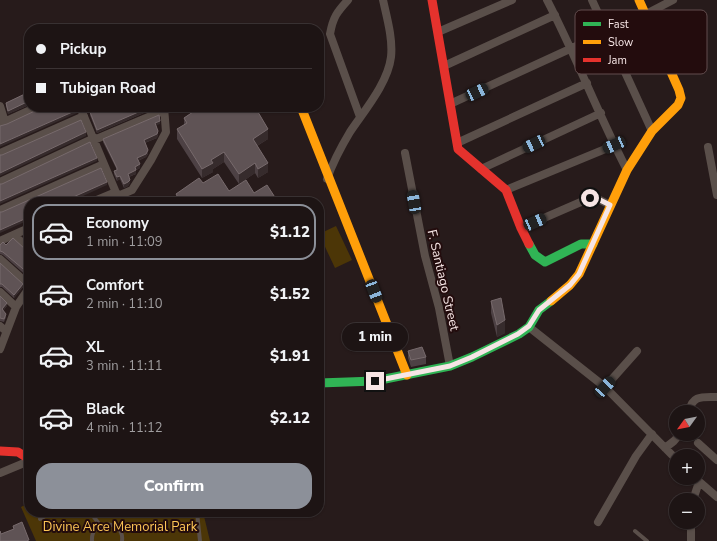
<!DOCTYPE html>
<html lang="en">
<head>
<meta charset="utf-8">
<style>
	:root { --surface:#1d1414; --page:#251d1d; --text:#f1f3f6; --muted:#a09ea0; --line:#3b3334; --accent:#8c9099 }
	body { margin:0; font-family:"Nunito Sans",sans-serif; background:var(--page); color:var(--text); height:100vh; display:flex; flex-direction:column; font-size:15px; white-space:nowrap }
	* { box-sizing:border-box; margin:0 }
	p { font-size:13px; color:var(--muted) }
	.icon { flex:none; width:22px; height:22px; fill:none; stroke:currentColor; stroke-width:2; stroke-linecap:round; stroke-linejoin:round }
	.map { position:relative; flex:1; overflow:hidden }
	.details { position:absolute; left:24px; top:197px; width:300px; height:320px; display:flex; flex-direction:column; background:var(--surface); border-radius:16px; box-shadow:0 1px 3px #0004,0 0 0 1px var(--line) }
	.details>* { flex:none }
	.hud { position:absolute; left:24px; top:24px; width:300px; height:88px; border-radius:16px; box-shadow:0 1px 3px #0004,0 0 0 1px var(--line); display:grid; align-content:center; height:88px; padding:0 12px; background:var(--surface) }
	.needle { width:26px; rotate:237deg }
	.fabs { position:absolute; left:669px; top:405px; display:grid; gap:8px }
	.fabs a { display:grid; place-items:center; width:36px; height:36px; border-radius:50%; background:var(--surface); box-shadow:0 1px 3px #0004,0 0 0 1px var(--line); font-size:20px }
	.end { position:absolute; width:18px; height:18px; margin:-9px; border:5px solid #f6e5e5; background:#111; box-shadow:0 0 0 2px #111 }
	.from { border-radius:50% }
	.bubble { position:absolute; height:28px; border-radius:14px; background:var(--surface); box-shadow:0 1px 3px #0004,0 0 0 1px var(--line); font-size:13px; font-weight:800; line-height:28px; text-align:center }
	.car { position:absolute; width:12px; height:24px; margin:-12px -6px; border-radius:5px; box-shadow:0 0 3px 1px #0007; background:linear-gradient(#222 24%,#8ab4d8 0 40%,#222 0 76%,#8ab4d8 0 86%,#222 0) }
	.hud b { display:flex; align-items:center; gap:14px; height:38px; font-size:15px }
	.hud b+b { border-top:1px solid var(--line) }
	.hud i { width:10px; height:10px; background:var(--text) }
	ul { padding:7px 0 0; list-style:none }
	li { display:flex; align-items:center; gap:12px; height:56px; margin:0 8px 6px; padding:0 4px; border:2px solid transparent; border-radius:16px }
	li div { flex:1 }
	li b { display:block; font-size:15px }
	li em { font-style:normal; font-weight:800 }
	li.current { border-color:var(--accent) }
	li>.icon { width:36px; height:36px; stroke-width:1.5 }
	.cta { display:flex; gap:8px; margin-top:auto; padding:8px 12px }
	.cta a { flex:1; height:46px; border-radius:16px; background:var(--accent); color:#fff; font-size:16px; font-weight:800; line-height:46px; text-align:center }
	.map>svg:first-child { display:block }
	.green { fill:#4c3607 }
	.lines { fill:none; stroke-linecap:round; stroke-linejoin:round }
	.lane { stroke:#5a4f4a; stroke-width:4 }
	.street { stroke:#5a4f4a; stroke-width:8 }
	.fast { stroke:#30b455; stroke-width:9 }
	.slow { stroke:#ff9f0a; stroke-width:9 }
	.jam { stroke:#e5322d; stroke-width:9 }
	.wall { fill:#4d4144 }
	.shaded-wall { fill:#362b2c }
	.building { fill:#5f5355; stroke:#776a6c }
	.route { stroke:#f6e5e5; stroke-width:5 }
	.labels { text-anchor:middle; stroke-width:4; stroke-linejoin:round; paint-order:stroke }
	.street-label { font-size:13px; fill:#f6e5e5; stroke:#230c0d }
	.park-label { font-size:13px; fill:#fec656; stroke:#230c0d }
	.key { fill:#230c0d; stroke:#624d4e; stroke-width:1 }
	.key-label { font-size:11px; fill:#f6e5e5 }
</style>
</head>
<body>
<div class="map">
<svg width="717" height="541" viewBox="0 0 717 541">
	<rect width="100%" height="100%" fill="#271b1b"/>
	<path class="green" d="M336,226L352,260L335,268L319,234Z
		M29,503V512H203L210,541H36L21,507Z"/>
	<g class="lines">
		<path class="lane" d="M90,512L100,525
			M197,512L200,541
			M40,519L52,512
			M635,531L647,541
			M92,541C90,519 125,519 122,541"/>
		<path class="street" d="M348,0C337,12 333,17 330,34L360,117
			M547,0C576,56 598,114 627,170
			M592,0L652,131
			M438,32L512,0
			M444,66L555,15
			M450,104L646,14L673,0
			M0,106L5,122
			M80,107L120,202
			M0,124L37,107
			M94,140L165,110
			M457,143L587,83
			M708,147L717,195
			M0,153L84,116
			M405,153L425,256L439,308L450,366
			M481,169L601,113
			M327,179C333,162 341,147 350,132C364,111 388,83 391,57C393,39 387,18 383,0
			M0,182L94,138
			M506,190L615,145
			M118,196L132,190L151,160L166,132L164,107
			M92,202L116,192
			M0,210L104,164
			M521,228L590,198L594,197L610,205
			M14,235L29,249
			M0,241L29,228
			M0,259L29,285
			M0,292L16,307
			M0,326L6,331
			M529,327L605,387L676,459
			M0,349L16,307L29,288
			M605,387L637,351
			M689,412C692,395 702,397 717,397
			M698,443L717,460
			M665,448L674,441L680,434
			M0,473L29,461
			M695,478L717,497
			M693,500L699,482
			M598,522L636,456L652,434
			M691,541V522"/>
		<path class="fast" d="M529,244L535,255L545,262L581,244H593
			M319,383L375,381L450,366L472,357L519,334L529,327L539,310L551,301"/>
		<path class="slow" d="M301,107L407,375
			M551,301L570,285L579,274L627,170L652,131L678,105L681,98L679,90L639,0"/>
		<path class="jam" d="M432,0L458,149L506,190L521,228L529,244
			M0,451L18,452L29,459"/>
	</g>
	<path class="wall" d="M29,92V105L8,114L6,106V103Z
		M88,107H158L97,133L90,115V112Z
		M194,107H255L268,139L257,146L268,172L258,178L255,173L239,184L224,162L213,169V172L202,178L177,139V129L184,125V118L194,111Z
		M160,124L156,125L158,134L157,138L145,143L148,154L146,157L138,161L140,168L136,170V174L129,177L130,183L128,186L124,188L120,179L117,181L114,174V171L117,170L103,142V139Z
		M203,183L229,191L254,193L278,202H176V194Z
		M29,232V242L25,238V235Z
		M0,245H6L29,251V278L3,255L0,254Z
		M0,263L23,287L14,298L2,287H0Z
		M0,296L7,306L3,311L6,317L4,322L0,321Z
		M491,301L505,333L497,337L491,313Z
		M408,351L426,357V364L411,367L408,358Z"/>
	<path class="shaded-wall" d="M29,101V105L8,114V111Z
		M150,107H158L97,133V130Z
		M77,110V113L0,147V144Z
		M160,121V124L155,126V123Z
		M268,129V139L253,148V139Z
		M158,131V134L157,138L144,143V140Z
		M86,132V136L0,176V173Z
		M148,150V154L146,157L137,161V158Z
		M224,152V162L213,169V172L202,178V169L211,160Z
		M97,158V161L0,204V201Z
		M255,163V173L239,184V174Z
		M268,163V172L258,178V169Z
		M140,164V168L135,171V167Z
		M136,170V174L128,177V174Z
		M120,176V179L117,181V177Z
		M130,180V183L128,186L124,188V184Z
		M107,182V185L70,202H62Z
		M29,217V220L0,233V230Z
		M23,284V287L14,298V295Z
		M7,303V306L2,312V309Z
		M505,320V333L497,337V325Z"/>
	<path class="building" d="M29,92V101L8,111L6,103Z
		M40,107H76L77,110L0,144V126L7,124L39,109Z
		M90,107H150L97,130L90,112L92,111Z
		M195,107H255L268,129L253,139L268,163L258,169L255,163L239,174L224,152L211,160L213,163L202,169L177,129L187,123L184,118L196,110Z
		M159,115L160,121L155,123L158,131L157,134L144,140L148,150L146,154L137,158L140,164L135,167L136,170L128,174L130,180L128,182L124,184L120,176L117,177L114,171L117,170V168L103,139Z
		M81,120L86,132L0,173V155H2Z
		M90,142L97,158L0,201V184H2Z
		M101,168L107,182L62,202H29V217L0,230V212H2Z
		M218,174L229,191L246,180L254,193L267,185L278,202H181L176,194L199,178L203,183Z
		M29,232V239L25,235Z
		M13,238L26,250L29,251V274L3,252L0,251V245L3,242L6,245Z
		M0,263L23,284L14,295L2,284H0Z
		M0,296L7,303L2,309L6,314L4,319L0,318Z
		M501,298L505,320L497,325L491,301Z
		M422,347L426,357L411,360L408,351Z
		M22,522L29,540L26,541H0V531L1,534L14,529L13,526Z"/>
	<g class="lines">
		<path class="route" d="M375,381L450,366L472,357L518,334L529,326L539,310L570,285L579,274L610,205L594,197L590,198"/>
	</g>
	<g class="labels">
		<g class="street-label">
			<text transform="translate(444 280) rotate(77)" y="5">F. Santiago Street</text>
		</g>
		<g class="park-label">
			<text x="120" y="531">Divine Arce Memorial Park</text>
		</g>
	</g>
	<rect x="575" y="10" width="132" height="64" rx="6" class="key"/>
	<rect x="583" y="22" width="18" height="4" fill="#30b455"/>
	<rect x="583" y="40" width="18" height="4" fill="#ff9f0a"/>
	<rect x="583" y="58" width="18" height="4" fill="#e5322d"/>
	<g class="key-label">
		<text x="608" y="28">Fast</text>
		<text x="608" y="46">Slow</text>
		<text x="608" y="64">Jam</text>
	</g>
</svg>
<div class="fabs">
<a><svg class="needle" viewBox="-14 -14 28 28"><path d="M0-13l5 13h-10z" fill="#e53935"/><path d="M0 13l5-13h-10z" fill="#a09ea0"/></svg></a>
<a>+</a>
<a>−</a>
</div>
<i class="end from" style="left:590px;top:198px"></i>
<i class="end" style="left:375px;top:381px"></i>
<div class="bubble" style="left:342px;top:323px;width:66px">1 min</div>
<i class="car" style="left:477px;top:92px;rotate:65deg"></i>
<i class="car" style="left:534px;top:144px;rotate:245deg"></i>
<i class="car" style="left:614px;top:145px;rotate:247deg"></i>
<i class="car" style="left:414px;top:202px;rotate:350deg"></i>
<i class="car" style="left:535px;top:222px;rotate:67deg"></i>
<i class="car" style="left:374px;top:291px;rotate:159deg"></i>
<i class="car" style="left:605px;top:387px;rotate:43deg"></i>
<div class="hud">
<b><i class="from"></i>Pickup</b>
<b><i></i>Tubigan Road</b>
</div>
<section class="details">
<ul>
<li class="current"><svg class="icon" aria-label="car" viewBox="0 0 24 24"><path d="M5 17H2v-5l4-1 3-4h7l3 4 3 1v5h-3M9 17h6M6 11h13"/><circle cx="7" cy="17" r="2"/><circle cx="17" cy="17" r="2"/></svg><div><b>Economy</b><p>1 min · 11:09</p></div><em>$1.12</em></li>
<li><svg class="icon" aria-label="car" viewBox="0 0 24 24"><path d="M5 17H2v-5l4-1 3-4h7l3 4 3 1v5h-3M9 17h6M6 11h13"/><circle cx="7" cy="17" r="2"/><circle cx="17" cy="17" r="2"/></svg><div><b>Comfort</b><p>2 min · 11:10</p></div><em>$1.52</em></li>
<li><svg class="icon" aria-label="car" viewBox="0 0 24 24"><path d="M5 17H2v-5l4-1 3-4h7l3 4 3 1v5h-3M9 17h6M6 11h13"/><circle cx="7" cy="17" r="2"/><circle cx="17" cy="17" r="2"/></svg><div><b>XL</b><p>3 min · 11:11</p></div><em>$1.91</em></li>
<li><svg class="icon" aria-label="car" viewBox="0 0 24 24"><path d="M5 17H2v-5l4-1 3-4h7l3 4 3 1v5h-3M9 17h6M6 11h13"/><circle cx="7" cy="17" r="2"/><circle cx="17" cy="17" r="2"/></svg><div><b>Black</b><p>4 min · 11:12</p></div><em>$2.12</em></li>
</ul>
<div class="cta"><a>Confirm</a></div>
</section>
</div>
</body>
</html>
